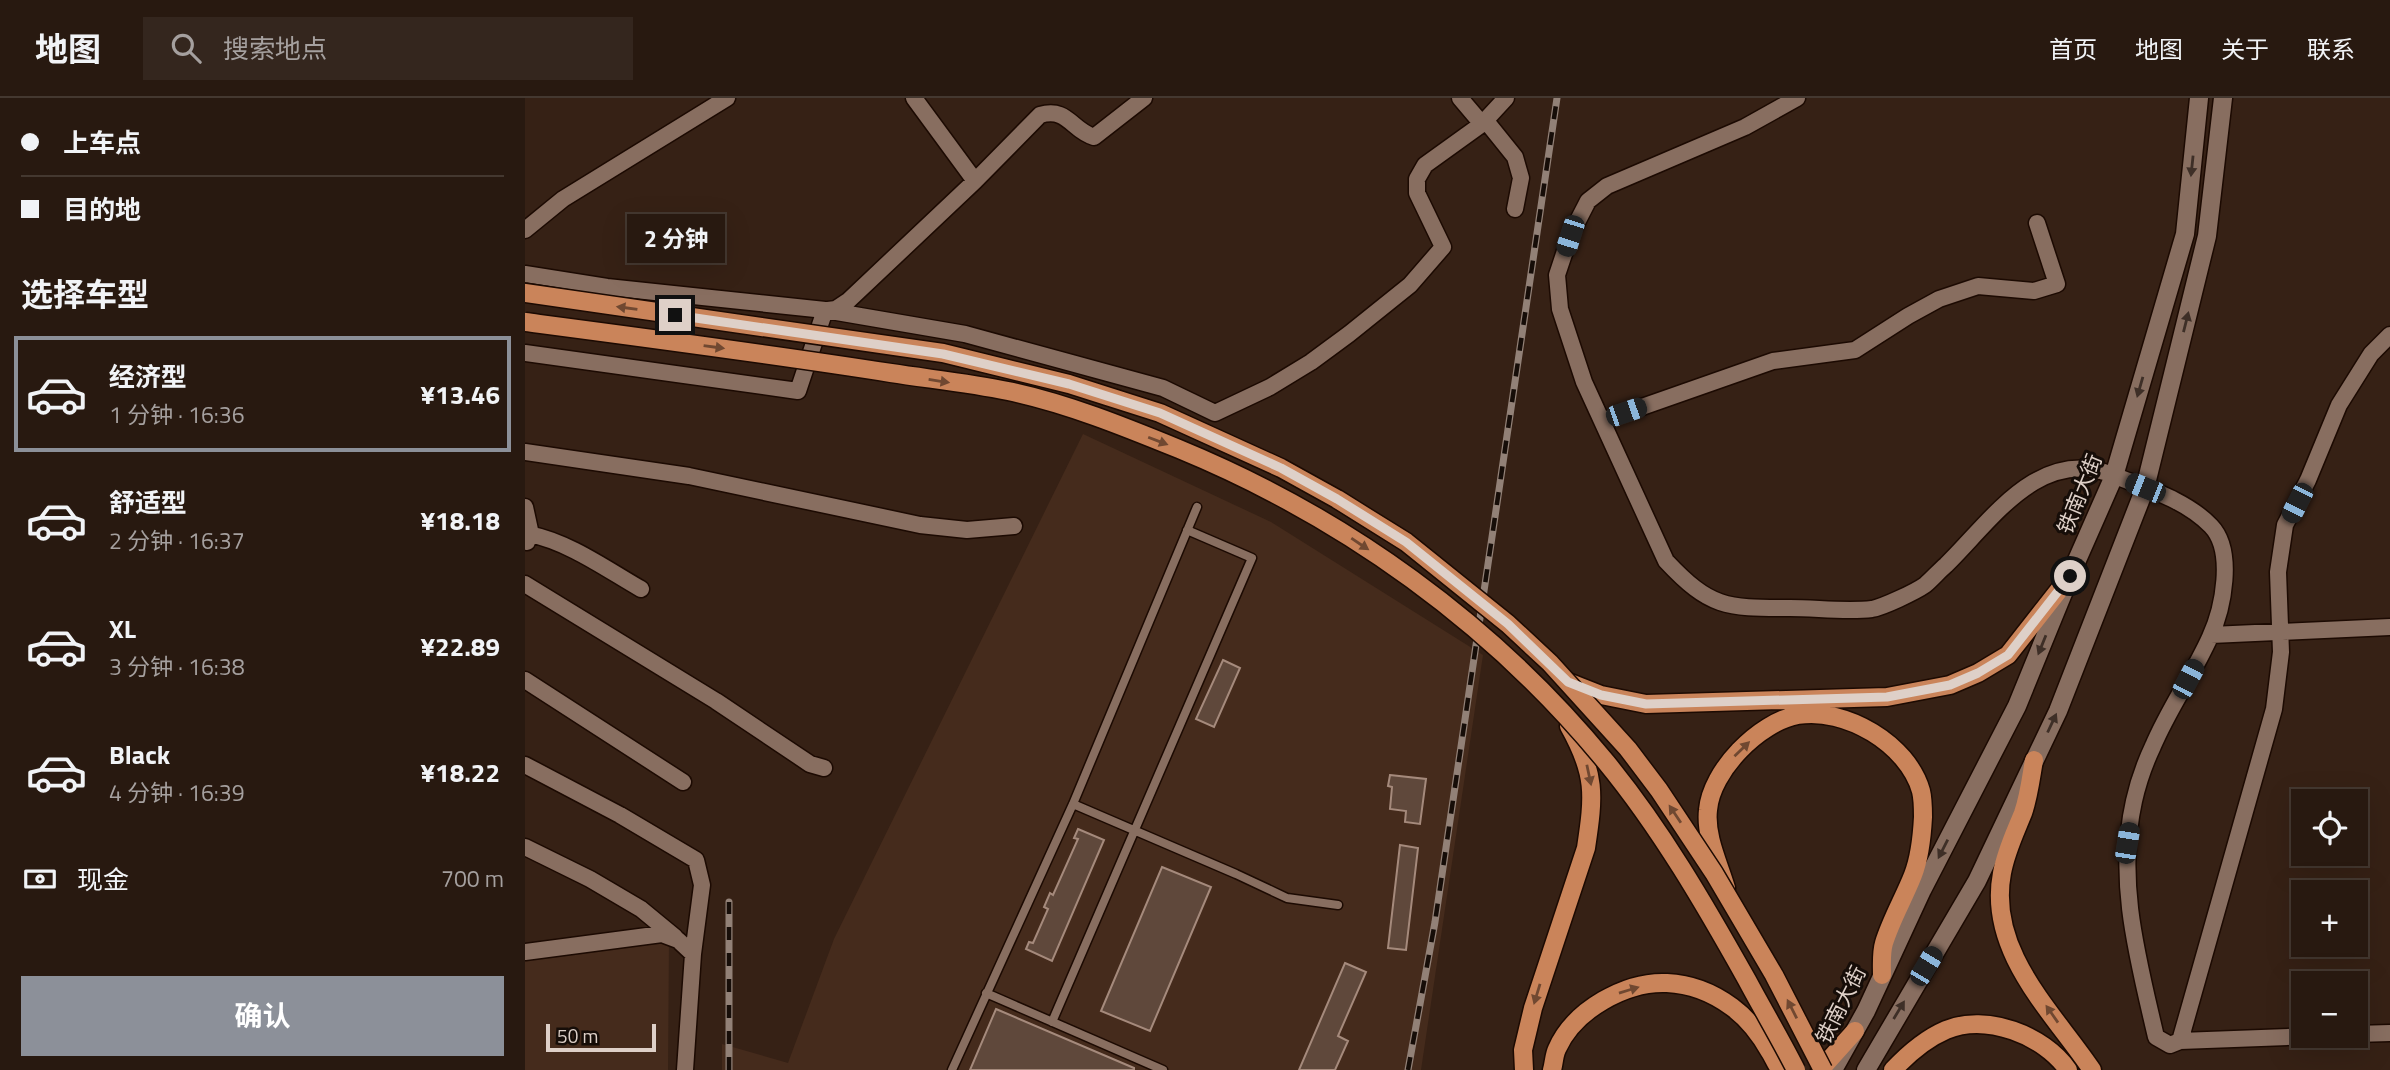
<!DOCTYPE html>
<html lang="zh">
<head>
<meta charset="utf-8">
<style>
	:root { --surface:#281910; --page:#34261e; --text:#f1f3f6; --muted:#a5a09f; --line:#443830; --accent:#8c9099 }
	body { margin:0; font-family:"Titillium Web","Noto Sans SC",sans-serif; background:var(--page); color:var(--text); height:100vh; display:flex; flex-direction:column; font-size:26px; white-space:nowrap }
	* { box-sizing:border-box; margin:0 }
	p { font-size:23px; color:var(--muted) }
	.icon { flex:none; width:38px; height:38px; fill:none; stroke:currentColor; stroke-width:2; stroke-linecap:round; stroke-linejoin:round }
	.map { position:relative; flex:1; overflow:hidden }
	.side { display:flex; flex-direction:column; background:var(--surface); width:525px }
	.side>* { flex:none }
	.banner { display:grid; align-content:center; height:154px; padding:0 21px; background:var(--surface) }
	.controls { position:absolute; left:1766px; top:691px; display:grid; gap:14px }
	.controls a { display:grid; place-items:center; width:77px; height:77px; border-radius:0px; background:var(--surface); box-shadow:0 7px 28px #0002,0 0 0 2px var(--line); font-size:35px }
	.scale { position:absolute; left:21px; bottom:18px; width:110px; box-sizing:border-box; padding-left:7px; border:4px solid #ded0c8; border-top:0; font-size:19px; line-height:24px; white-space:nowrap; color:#ded0c8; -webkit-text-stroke:5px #160d08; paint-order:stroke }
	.end { position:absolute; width:32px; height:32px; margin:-16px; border:9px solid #ded0c8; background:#111; box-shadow:0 0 0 4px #111 }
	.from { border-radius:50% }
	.bubble { position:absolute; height:49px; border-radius:0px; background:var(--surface); box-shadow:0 7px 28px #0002,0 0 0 2px var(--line); font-size:23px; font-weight:700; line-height:49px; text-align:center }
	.car { position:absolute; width:21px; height:42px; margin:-21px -10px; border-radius:9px; box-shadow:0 0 5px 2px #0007; background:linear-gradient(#222 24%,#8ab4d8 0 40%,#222 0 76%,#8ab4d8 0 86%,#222 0) }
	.banner b { display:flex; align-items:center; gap:24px; height:66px; font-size:26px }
	.banner b+b { border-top:2px solid var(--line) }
	.banner i { width:18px; height:18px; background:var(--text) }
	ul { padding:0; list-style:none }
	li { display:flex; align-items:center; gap:21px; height:116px; margin:0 14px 10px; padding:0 7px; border:4px solid transparent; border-radius:0px }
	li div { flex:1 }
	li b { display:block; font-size:26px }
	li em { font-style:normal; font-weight:700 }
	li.selected { border-color:var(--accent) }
	li>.icon { width:63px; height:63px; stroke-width:1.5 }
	h2 { padding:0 21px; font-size:32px; line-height:84px }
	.pay { display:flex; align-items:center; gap:18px; height:77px; padding:0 21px; font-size:26px }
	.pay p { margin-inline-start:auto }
	.action { display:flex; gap:14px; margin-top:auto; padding:14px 21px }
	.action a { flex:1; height:80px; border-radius:0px; background:var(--accent); color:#fff; font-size:28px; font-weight:700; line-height:80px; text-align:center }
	header { display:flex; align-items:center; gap:42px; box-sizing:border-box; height:98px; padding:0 35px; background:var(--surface); border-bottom:2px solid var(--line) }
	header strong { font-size:33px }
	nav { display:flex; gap:38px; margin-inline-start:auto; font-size:24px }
	.search { width:490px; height:63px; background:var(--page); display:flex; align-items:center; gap:18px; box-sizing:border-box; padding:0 24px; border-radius:0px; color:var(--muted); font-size:26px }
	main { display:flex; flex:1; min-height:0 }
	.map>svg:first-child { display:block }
	.built { fill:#452b1c }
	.building { fill:#5f483b; stroke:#a58a7c; stroke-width:2 }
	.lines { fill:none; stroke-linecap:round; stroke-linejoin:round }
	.lane-casing { stroke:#1c0a02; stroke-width:11 }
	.street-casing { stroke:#1c0a02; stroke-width:19 }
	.secondary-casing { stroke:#1c0a02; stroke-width:21 }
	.primary-casing { stroke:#1c0a02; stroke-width:21 }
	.lane { stroke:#886e60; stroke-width:8 }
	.street { stroke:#886e60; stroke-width:16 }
	.secondary { stroke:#886e60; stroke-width:18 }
	.primary { stroke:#ca845a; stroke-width:18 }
	.rail-casing { stroke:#928177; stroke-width:7 }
	.rail { stroke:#160d08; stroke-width:4.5; stroke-dasharray:13; stroke-linecap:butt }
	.primary-bridge-casing { stroke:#1c0a02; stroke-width:21; stroke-linecap:butt }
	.primary-bridge { stroke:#ca845a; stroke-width:18 }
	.oneway { fill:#3e2f27 }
	.oneway2 { fill:#704831 }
	.route { stroke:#ded0c8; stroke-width:9 }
	.labels { text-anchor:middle; stroke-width:6; stroke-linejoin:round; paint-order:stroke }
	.street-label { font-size:21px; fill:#ded0c8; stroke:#160d08 }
</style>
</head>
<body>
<header>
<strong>地图</strong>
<div class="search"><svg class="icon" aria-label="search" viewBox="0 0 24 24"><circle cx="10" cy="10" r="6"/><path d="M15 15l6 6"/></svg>搜索地点</div>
<nav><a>首页</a><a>地图</a><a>关于</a><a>联系</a></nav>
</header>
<main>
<section class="side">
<div class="banner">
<b><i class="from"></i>上车点</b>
<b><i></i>目的地</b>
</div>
<h2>选择车型</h2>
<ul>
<li class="selected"><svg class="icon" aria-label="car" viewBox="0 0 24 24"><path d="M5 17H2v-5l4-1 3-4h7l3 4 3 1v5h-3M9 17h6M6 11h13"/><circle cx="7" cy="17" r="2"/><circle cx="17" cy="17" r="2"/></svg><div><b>经济型</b><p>1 分钟 · 16:36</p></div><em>¥13.46</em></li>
<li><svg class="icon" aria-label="car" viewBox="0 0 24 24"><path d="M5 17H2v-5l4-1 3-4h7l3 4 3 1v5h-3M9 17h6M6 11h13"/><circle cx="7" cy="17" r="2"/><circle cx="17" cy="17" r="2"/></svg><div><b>舒适型</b><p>2 分钟 · 16:37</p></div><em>¥18.18</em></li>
<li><svg class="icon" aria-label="car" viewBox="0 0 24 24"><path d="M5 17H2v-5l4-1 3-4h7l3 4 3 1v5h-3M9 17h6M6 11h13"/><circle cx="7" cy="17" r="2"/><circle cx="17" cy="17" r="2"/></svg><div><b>XL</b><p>3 分钟 · 16:38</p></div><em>¥22.89</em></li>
<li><svg class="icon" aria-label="car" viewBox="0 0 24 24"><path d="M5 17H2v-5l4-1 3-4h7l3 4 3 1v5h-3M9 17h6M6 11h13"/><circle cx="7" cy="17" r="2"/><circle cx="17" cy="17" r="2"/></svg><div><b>Black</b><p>4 分钟 · 16:39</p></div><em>¥18.22</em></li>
</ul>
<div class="pay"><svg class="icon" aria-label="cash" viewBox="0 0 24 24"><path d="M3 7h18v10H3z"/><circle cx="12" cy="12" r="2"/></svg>现金<p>700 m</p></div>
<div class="action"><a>确认</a></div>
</section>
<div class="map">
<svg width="1865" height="972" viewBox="0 0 1865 972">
	<rect width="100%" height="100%" fill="#362115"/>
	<path class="built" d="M558,336L746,424L958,557L896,972H197V946L263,965L309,841Z
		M144,842L143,972H0V859Z"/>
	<path class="building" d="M698,562L715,570L689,629L671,621Z
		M865,677L901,681L895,726L880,724L881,713L865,711L867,689L863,688Z
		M553,731L579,742L527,863L501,851L504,844L508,845L523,811L519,809L525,795L528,797L553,741L549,740Z
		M875,747L893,750L881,852L863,850Z
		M637,769L686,789L625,933L576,913Z
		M820,865L841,874L813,938L823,943L810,972H774Z
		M471,911L609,970V972H445Z"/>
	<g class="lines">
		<g class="lane-casing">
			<path id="lane" d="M548,706L711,776L762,800L813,807
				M461,895L638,972
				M527,924L727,460L662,432
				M427,972L548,706L672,409"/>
		</g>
		<g class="street-casing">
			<path id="street" d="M389,0L450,83
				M935,0L957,26
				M1272,0L1220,29L1082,88L1063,103L1045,138L1032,177L1035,211L1059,284L1141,463C1186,511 1202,510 1265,510C1291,510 1321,514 1347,511C1358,509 1390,494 1400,487C1407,481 1414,473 1421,467C1467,422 1514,348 1588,377C1622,391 1660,401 1686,428C1710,453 1698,511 1685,539C1668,577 1644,610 1628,648C1620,665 1613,685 1609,703C1591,783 1613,861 1631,939L1645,947L1655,943L1790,938
				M961,23L990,59L996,80L990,111
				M0,132L38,101L202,0
				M0,176L82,189L300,212L440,236L638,290L690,315L745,289L786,264L824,236L885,187L918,149L892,95V81L900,67L957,26L981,0
				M303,212L311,211L323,203L450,83L515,17C543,9 546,32 569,39L619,0
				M0,255L273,293L300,212
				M1077,323L1248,263L1330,252L1383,218L1414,201L1453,188L1509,193L1532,186L1512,125
				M0,354L164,378L395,427L442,432L489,428
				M0,409L5,432L2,444
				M4,436C44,444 81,471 116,491
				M0,486L191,603L285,666L299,670
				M1686,537L1865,529
				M0,582L158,684
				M0,667L95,717L171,762L177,787L168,856
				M0,749L65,781L116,811L150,839
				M0,854L137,836L153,842L168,856L160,972
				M1830,936L1865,935
				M1655,943L1749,611L1756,554L1753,474L1760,427L1783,382L1814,307L1846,256L1865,237"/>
		</g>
		<g class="secondary-casing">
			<path id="secondary" d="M1308,972L1341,913L1397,792L1492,608L1545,478L1589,378L1660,136L1674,0
				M1341,972L1452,783L1533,613L1620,390L1682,138L1698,0"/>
		</g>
		<g class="primary-casing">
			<path id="primary" d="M1043,584L1076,597L1121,606L1362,599L1425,587L1453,575L1483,557L1545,478
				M1509,662C1506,679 1504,698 1498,715C1490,735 1481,753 1477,775C1462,853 1527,913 1567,972
				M1201,790C1194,766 1180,738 1183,712C1186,673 1234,624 1273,617C1320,609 1383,646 1396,693C1398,701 1398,711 1398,719C1397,738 1395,759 1388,777C1379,800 1366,822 1359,845C1356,855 1357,867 1357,877
				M999,972L998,952L1008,910L1061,750C1069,697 1071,676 1044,628
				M1027,972C1029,965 1029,957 1032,951C1049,912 1101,883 1142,885C1166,886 1188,895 1207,909C1222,920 1236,938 1245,954C1249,960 1251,967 1256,972
				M1295,972L1330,933
				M1368,972C1383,956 1400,941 1421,932C1461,915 1519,937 1543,972"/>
		</g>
		<use href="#lane" class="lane"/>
		<use href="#street" class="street"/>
		<use href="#secondary" class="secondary"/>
		<use href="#primary" class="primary"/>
		<g class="rail-casing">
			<path id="rail" d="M204,972V804
				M883,972L910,824L1032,0"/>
		</g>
		<use href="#rail" class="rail"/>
		<g class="primary-bridge-casing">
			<path id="primary-bridge" d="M0,195L418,255L544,286L635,315L756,370L812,401L881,444L983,526L1025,565L1103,651L1134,692L1189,775L1249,877L1298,972
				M0,224C122,240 245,256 366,275C405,281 445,285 483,293C541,305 600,329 654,351C819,419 968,526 1081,664C1136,731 1180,807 1222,882C1238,912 1256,942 1271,972"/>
		</g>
		<use href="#primary-bridge" class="primary-bridge"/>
	</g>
	<defs><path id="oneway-solid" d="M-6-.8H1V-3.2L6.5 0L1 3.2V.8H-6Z" transform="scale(1.75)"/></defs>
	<g class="oneway">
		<use href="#oneway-solid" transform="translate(1667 68) rotate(96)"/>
		<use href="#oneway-solid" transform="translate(1661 224) rotate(-76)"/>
		<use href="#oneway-solid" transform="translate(1615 289) rotate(106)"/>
		<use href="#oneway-solid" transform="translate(1517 547) rotate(112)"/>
		<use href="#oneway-solid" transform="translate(1527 625) rotate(-65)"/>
		<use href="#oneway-solid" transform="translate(1418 751) rotate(117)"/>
		<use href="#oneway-solid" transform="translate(1374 912) rotate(-59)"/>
	</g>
	<g class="oneway2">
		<use href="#oneway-solid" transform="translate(102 210) rotate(-172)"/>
		<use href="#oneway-solid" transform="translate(189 249) rotate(8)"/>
		<use href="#oneway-solid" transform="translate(414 283) rotate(9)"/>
		<use href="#oneway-solid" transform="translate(633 343) rotate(21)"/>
		<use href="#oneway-solid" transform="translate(835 446) rotate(34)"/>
		<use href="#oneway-solid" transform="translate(1217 651) rotate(-44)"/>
		<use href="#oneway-solid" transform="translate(1064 677) rotate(78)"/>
		<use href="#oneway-solid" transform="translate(1150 716) rotate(-124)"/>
		<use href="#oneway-solid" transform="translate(1104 892) rotate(-17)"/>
		<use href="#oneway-solid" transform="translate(1012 896) rotate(107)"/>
		<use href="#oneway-solid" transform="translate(1267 911) rotate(-117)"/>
		<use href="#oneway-solid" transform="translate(1527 916) rotate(-125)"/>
	</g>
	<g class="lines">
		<path class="route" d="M150,217L418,256L544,286L635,315L756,370L812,401L881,444L983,526L1043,584L1076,597L1121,606L1362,599L1425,587L1453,575L1483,557L1545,478"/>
	</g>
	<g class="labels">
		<g class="street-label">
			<text transform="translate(1555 396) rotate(-68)" y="7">铁南大街</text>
			<text transform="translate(1316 907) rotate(-63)" y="7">铁南大街</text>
		</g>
	</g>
</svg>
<div class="controls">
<a><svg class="icon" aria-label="locate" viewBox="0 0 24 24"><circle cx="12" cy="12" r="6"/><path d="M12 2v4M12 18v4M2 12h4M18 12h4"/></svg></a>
<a>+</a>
<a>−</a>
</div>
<div class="scale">50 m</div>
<i class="end from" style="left:1545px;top:478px"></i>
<i class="end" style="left:150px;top:217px"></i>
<div class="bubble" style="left:102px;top:116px;width:98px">2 分钟</div>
<i class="car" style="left:1045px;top:138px;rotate:198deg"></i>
<i class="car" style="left:1101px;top:314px;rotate:71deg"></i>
<i class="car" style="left:1620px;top:390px;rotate:292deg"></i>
<i class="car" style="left:1772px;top:405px;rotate:207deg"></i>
<i class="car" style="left:1663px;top:581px;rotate:28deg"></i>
<i class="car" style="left:1602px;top:745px;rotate:9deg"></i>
<i class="car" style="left:1401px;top:868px;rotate:31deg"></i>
</div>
</main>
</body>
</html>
